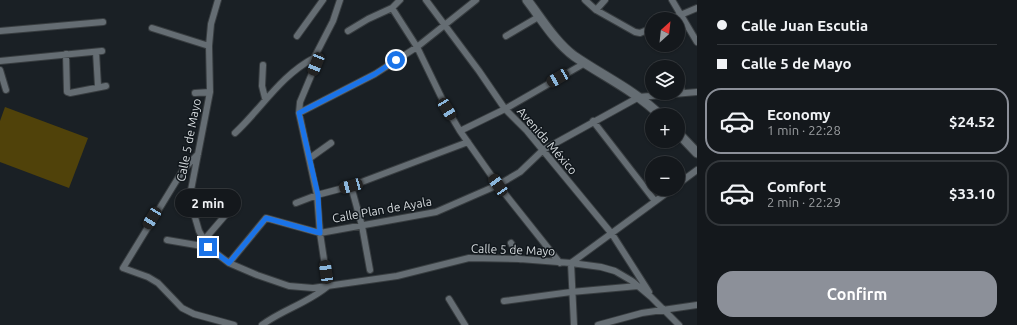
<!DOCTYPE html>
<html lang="en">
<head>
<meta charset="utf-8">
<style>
	:root { --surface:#14181c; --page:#1d2125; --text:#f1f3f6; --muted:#9da0a3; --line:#33373b; --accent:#8c9099 }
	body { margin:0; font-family:Ubuntu,sans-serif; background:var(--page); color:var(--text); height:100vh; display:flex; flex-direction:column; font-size:15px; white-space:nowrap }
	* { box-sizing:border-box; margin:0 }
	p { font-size:13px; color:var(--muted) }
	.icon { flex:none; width:22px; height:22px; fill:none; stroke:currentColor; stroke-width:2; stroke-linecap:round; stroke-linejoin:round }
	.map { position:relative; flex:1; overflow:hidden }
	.panel { display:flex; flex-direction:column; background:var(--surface); width:320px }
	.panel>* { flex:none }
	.guide { display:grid; align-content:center; height:88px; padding:0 20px; background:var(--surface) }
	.needle { width:26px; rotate:27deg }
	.controls { position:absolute; left:645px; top:12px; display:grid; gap:8px }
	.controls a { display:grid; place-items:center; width:40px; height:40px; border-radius:50%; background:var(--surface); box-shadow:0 1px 3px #0004,0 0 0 1px var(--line); font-size:20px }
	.end { position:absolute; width:18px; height:18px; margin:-9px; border:5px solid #1a73e8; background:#fff; box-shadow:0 0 0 2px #fff }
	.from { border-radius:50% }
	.bubble { position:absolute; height:28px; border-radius:14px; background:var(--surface); box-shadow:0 1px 3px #0004,0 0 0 1px var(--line); font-size:13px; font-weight:700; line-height:28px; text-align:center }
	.car { position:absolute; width:12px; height:24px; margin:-12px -6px; border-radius:5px; box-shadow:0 0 3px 1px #0007; background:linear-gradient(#222 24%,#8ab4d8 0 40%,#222 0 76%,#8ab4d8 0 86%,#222 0) }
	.guide b { display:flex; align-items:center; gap:14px; height:38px; font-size:15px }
	.guide b+b { border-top:1px solid var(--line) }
	.guide i { width:10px; height:10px; background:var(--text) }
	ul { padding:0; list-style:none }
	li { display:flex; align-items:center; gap:12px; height:66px; margin:0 8px 6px; padding:0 12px; border:2px solid var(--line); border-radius:16px }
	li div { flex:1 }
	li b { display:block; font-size:15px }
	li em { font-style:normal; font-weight:700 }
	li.selected { border-color:var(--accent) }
	li>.icon { width:36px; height:36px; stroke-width:1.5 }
	.button { display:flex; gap:8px; margin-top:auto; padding:8px 20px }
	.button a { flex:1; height:46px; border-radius:16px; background:var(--accent); color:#fff; font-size:16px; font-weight:700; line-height:46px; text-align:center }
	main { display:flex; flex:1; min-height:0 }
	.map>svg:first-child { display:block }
	.green { fill:#50420a }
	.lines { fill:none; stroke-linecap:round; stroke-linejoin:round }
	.minor-casing { stroke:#383d40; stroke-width:8 }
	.secondary-casing { stroke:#383d40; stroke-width:11 }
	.minor { stroke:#656d73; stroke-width:6 }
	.secondary { stroke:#656d73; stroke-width:9 }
	.route { stroke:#1a73e8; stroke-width:5 }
	.labels { text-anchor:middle; stroke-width:3; stroke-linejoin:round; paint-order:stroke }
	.street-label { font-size:12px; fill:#d8dde0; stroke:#11171c }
</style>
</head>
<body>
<main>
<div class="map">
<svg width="697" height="325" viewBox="0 0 697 325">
	<rect width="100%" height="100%" fill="#1a2025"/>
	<path class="green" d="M5,107L88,138L69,188L0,162V121Z"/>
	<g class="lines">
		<g class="minor-casing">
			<path id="minor" d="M218,0L211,24L209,46L210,92L191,190L192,207L199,231L208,247L229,263L257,275L289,286L313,288L397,276L469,258L520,259L571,263L601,267L615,271L632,281L651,297L679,325
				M426,0L479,71L505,109L527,131L612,234L649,292
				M585,0L596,10L635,32L640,33L652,28
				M672,0L697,42
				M392,8L417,47L447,109L460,131L498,185L560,263
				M596,10L605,0
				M671,19L697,8
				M152,28L209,46
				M0,31L103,22
				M348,31L368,19L392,8L400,0
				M297,36L323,0
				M506,36L540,16
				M96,52L98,86
				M66,54L67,92L70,93L106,86
				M0,61L102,51
				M263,65L262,86L265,98
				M0,70L6,90
				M678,70L682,93
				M195,93L210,92
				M299,113L375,74L417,47L476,0
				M593,121L655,201
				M460,131L505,109L585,63
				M235,133C261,109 281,75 314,58
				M198,154L183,170L123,268L148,277L158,283L182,308L194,314L234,325
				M310,158L331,143
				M678,184L697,170
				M351,186L362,226L370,270
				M296,203L317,195L351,186L468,142
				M167,240L208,247
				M204,240L229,211
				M511,243L520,259
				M229,263L266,218L320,233L436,212L498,185L520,172L543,150L639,97L697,92
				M571,263L672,189
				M571,263L574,325
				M449,299L465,325
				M504,301L571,292L638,286
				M262,325C282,310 308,303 328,286L320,233L317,195L299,113L300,102L316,64L314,58L333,21L340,0
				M598,325L642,313L697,305"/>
		</g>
		<g class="secondary-casing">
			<path id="secondary" d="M527,0C541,18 555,42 574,56C603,76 634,90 660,115
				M678,133L697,153"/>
		</g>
		<use href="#minor" class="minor"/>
		<use href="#secondary" class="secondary"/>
	</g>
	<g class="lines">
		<path class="route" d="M208,247L229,263L266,218L320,233L318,195L299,113L375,74L396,60"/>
	</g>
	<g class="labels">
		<g class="street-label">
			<text transform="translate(189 140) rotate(-79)" y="4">Calle 5 de Mayo</text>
			<text transform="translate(547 141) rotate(49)" y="4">Avenida México</text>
			<text transform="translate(382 210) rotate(-10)" y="4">Calle Plan de Ayala</text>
			<text transform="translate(513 250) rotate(2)" y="4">Calle 5 de Mayo</text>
		</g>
	</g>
</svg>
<div class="controls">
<a><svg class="needle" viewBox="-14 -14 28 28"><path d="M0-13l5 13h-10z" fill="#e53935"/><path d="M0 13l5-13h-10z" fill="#9da0a3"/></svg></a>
<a><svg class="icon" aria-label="layers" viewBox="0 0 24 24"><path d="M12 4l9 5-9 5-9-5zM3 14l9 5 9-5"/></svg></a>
<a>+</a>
<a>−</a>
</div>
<i class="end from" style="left:396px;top:60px"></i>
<i class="end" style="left:208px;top:247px"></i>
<div class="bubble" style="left:175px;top:189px;width:66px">2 min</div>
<i class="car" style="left:316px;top:64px;rotate:202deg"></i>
<i class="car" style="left:558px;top:78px;rotate:240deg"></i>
<i class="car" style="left:447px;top:109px;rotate:149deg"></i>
<i class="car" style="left:498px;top:185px;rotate:325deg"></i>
<i class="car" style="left:351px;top:186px;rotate:255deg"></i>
<i class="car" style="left:152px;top:218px;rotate:211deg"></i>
<i class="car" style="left:326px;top:272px;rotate:352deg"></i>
</div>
<section class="panel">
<div class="guide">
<b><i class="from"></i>Calle Juan Escutia</b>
<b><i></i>Calle 5 de Mayo</b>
</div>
<ul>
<li class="selected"><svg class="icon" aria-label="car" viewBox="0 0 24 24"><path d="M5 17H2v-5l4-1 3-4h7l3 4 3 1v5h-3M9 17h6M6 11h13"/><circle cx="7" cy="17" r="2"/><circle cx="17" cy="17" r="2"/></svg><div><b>Economy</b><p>1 min · 22:28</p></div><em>$24.52</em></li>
<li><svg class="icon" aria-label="car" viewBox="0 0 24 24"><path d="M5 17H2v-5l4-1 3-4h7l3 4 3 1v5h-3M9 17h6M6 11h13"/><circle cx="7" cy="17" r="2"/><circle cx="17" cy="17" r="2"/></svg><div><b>Comfort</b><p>2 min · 22:29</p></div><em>$33.10</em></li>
</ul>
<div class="button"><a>Confirm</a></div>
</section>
</main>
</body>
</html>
